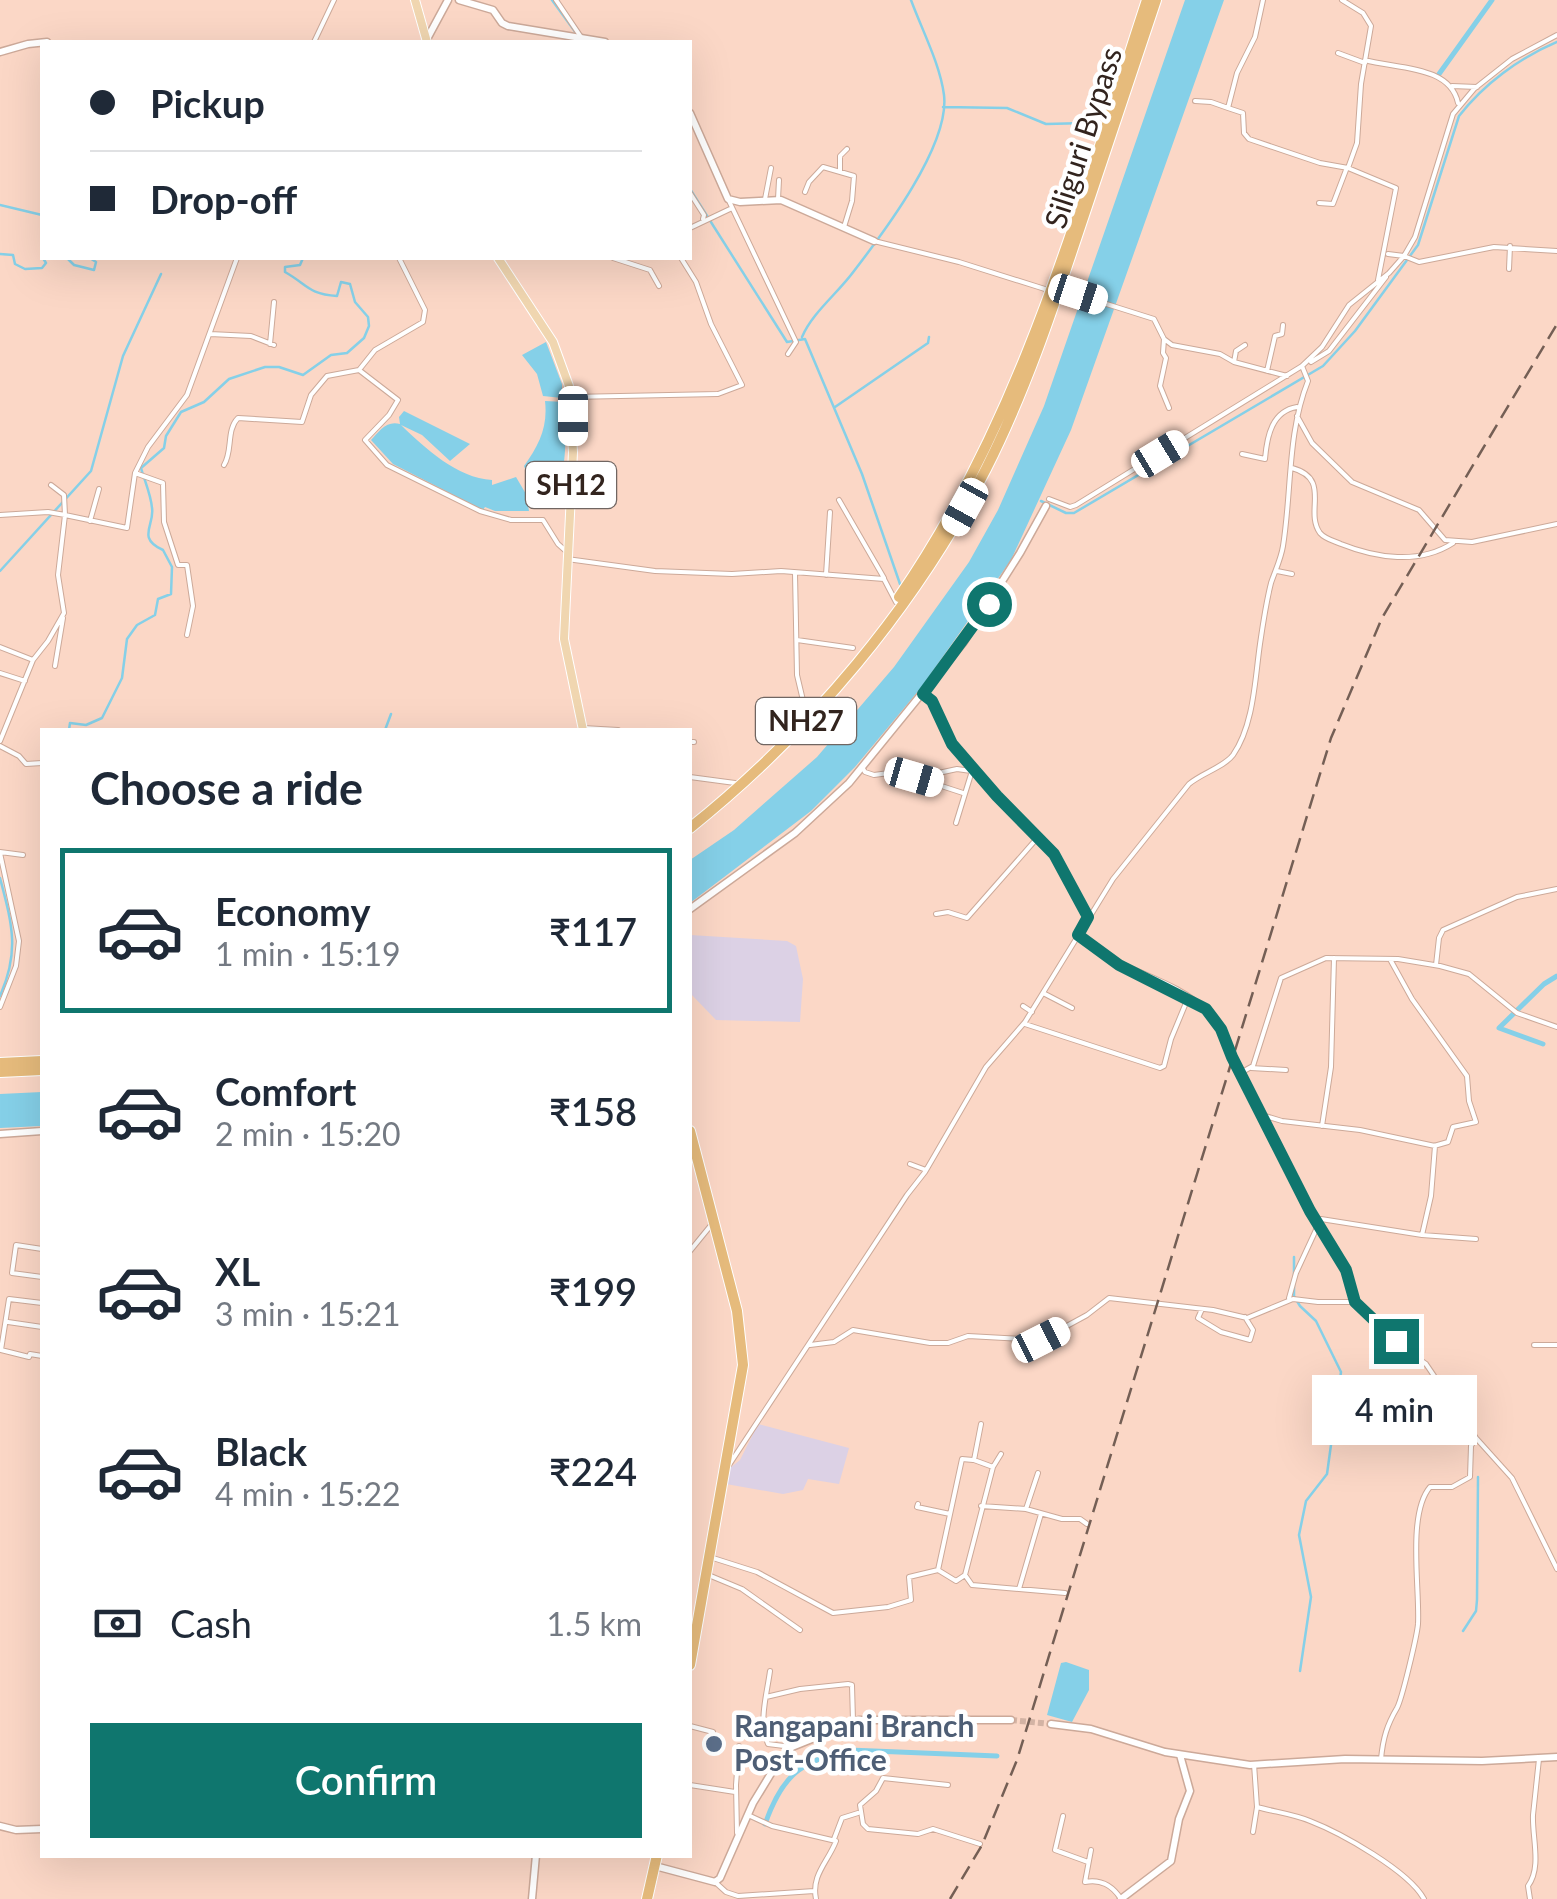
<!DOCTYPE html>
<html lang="en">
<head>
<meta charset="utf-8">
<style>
	:root { --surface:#fff; --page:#f2f2f3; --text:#1f2937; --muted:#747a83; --line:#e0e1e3; --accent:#0f766e }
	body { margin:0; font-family:Lato,sans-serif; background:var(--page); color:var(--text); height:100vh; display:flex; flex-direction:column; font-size:38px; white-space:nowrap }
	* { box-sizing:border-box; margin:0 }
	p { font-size:32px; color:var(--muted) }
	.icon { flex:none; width:55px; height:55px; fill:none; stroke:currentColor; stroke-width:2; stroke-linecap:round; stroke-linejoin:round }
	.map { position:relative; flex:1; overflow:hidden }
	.sheet { position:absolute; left:40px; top:728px; width:652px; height:1130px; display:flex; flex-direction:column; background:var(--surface); border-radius:0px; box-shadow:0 10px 40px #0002 }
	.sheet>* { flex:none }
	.hud { position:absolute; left:40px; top:40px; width:652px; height:220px; border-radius:0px; box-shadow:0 10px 40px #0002; display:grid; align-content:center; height:220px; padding:0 50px; background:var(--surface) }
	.end { position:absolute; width:45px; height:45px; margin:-22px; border:12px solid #0f766e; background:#fff; box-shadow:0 0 0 5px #fff }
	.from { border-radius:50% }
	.bubble { position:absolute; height:70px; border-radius:0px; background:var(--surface); box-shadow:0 10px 40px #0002; font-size:32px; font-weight:600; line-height:70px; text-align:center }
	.car { position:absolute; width:30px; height:60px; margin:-30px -15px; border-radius:12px; box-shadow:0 0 8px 2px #0007; background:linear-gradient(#fff 24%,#345 0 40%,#fff 0 76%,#345 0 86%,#fff 0) }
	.hud b { display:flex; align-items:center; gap:35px; height:95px; font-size:38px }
	.hud b+b { border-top:2px solid var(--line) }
	.hud i { width:25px; height:25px; background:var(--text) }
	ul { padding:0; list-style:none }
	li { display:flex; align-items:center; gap:30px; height:165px; margin:0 20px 15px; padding:0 30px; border:5px solid transparent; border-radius:0px }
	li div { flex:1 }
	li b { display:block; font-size:38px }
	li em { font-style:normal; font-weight:600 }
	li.on { border-color:var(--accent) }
	li>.icon { width:90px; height:90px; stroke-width:1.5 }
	h2 { padding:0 50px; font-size:45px; line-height:120px }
	.pay { display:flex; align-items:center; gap:25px; height:110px; padding:0 50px; font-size:38px }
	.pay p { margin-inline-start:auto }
	.cta { display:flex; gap:20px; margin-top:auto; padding:20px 50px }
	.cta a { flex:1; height:115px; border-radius:0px; background:var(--accent); color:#fff; font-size:40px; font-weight:600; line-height:115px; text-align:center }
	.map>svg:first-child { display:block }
	.industrial { fill:#dcd1e5 }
	.water { fill:#85d0e8 }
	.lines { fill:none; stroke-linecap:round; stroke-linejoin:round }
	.stream { stroke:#85d0e8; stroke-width:2.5 }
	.canal { stroke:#85d0e8; stroke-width:5 }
	.secondary-tunnel { stroke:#d3b3a4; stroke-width:6; stroke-dasharray:6 3; stroke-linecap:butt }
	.street-casing { stroke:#cca999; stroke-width:6 }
	.secondary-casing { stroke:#cca999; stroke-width:9 }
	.primary-casing { stroke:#fff; stroke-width:10 }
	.highway-casing { stroke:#fff; stroke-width:12 }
	.street { stroke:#fff; stroke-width:4 }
	.secondary { stroke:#fff; stroke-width:6 }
	.primary { stroke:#f0d6b0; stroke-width:8 }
	.highway { stroke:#e6bb7c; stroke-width:10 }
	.rail { stroke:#745f55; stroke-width:2.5; stroke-dasharray:15 8; stroke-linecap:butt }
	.route { stroke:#0f766e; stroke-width:12 }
	.service-dot { fill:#5c6f8a; stroke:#fff; stroke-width:4 }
	.labels { text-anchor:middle; stroke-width:9; stroke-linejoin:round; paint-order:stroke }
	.shield { fill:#fff; stroke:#706662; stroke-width:2.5 }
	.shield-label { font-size:28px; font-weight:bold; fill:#32241e }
	.street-label { font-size:30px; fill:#32241e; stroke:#fff }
	.service-label { font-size:30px; font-weight:bold; fill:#4e5e75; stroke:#fff; text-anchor:start }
</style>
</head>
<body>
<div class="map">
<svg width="1557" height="1899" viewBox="0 0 1557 1899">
	<rect width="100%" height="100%" fill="#fbd7c6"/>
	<path class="industrial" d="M690,935L787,941L796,946L803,979L800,1022L716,1020L690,993Z
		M758,1424L849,1448L839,1484L808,1479L803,1490L783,1494L726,1484L730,1468L740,1460Z"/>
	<path class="water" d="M1185,0H1224L1071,430L1011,560L920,689L855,767L811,811L690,903V860L734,830L817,757L894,667L969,562L998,510L1044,406Z
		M546,342L562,384V398L543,396L537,374L522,355Z
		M545,401L565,402C567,411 566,469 561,475C555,482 541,487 534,493L524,466C539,445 548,427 545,401Z
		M404,411L470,444L450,461L422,435L401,425C425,448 457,478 492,480V485L516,477L526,494L529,511H495L485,507L483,510L393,464L371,440C379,431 387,420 400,424L399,417Z
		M42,1092V1126L0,1128V1094Z
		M1066,1662L1089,1670V1690L1072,1722L1047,1715L1061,1663Z"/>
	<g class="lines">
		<path class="stream" d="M552,0L576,33
			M581,42H582
			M943,107L1007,108L1046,124L1087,123
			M690,189L787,342L805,339L862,474L900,584
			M0,205L42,215
			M0,254L13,255L15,264L25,269L42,268L46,263L43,258
			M67,258L74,265L94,270L96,262L90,258
			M802,337C812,313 838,293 854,271C884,232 950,145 944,95C940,64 922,30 911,0
			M835,407L928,343L929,337
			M1041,501L1066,513H1074L1323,366L1355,331L1418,245L1459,116C1484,84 1519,58 1557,42
			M0,571L91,471L123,356L161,274
			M69,730L70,723L86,725L102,718L122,678L127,639L137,625L155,615L158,599L171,594L172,567L163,550C136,538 155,525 152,508C151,495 145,482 141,468L164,448L166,436L181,412L204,402L229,379L265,367H279L303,375L331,355L347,353L364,338L369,326L368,317L355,302L350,284L341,282L337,296C308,294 308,285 285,272V267L300,265L303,258
			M385,730L391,714
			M0,878C12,924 20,951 0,996
			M1294,1257V1296L1300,1306L1316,1321L1341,1372L1327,1474L1306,1501L1299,1535L1311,1597L1300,1671
			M1463,1631L1476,1611L1477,1600L1478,1477"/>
		<path class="canal" d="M1439,74L1492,0
			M1543,1044L1499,1028L1544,984L1557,976
			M765,1824C782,1776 800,1761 849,1750L997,1756"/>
		<path class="secondary-tunnel" d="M1011,1720L1051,1724"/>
		<g class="street-casing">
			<path id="street" d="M556,0L581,37
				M1263,0L1255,37L1237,73L1228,108L1243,113L1244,133L1249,139L1320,163L1348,168
				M1342,0L1363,13L1371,26L1361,84L1357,143L1348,168L1396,188L1378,280
				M314,42L334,0
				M1338,53L1365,63
				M1365,60C1396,69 1450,65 1458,103
				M1452,86L1477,87
				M1195,101L1211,102L1228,108
				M840,172V156L847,149
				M805,192L809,182L823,167L854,176L852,201L844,227
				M690,193L704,215L703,219
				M765,199L771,168
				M778,199L779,180
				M729,201L796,342L788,354
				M1319,203L1333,204L1346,170
				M690,228L730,209
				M874,241L959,262L1048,290
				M1388,254L1404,256L1415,237L1453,114L1474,89L1512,59L1557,35
				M613,258L650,270L659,286
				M1509,269L1510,246
				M1062,293L1078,295L1154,319L1164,339L1172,345L1220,354L1234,362L1287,376
				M210,334L251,336L274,345
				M1164,339L1163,353L1166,358L1160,386L1169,408
				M270,344L274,302
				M1234,362L1236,351L1245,345
				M1311,362L1329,351L1386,277
				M359,370L398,400L389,415L365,440L387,465L480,511L511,520H543L558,544L567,552
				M1267,371L1275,336L1282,334L1283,325
				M571,397L718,394L742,385L711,324L696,282L681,258
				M1297,416L1312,443L1352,482L1419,510L1445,540L1472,542L1557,524
				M1242,454L1265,459C1267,436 1272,411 1297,407
				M224,465C233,451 226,430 238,418L302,422L311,395L327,376L359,370L375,350L423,322L425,310L399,258
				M1292,468C1332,479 1304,511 1320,533C1325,539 1334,541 1341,544C1376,558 1419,565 1453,543
				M135,473L163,483L164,522L178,565H187L193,606L187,635
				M1049,499L1070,507L1076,505L1302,366
				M839,500L884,578
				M0,515L48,512L65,515L64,495L51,485
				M90,521L99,489
				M567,559L655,571L732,574L781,571L884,579L896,602
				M1277,571L1292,574
				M795,573L797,675L806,713
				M826,575L830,512
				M797,640L853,648
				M0,647L33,660
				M55,666L63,618
				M0,673L25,681
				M924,694L932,701L953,743L997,796L1055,854L1087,917
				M583,728L618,730
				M0,741L33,660L48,641L64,613L58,575L65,515L127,528L135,473L148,447L187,395L237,258
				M690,742H694
				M0,746L19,756L26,764L42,763
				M862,767L865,772L874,775L896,772L920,777L957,769L971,771
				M690,777L735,783
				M917,778L963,793
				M956,823L972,771
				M0,852L23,855
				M0,853L19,941L16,966L0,1007
				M936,914L948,912L967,918L1039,836
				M1078,935C1114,971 1173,976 1207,1011C1224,1028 1229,1053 1242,1072L1253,1066L1281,978L1326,958L1398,959L1440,966L1469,974L1517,1013L1557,1027
				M1391,961L1412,999L1467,1076L1469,1101L1476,1122L1453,1127L1448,1142L1434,1146
				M1436,965L1439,938L1443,930L1517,897L1557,889
				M1045,994L1072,1008
				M1023,1006L1032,1012
				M1025,1024L1160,1068L1164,1066L1171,1039L1188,998
				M1251,1068L1286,1070
				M1243,1074L1278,1151L1346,1270L1355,1302
				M1262,1115L1282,1121L1360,1130L1435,1146L1431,1196L1422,1235L1321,1219L1296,1273L1289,1298
				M1322,1126L1331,1067L1334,958
				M910,1164L926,1170
				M1422,1235L1476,1239
				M42,1249L16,1245L12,1273L42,1277
				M690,1251L712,1224
				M42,1303L9,1299L1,1350L29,1357L30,1354L42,1356
				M1202,1309L1198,1318L1221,1332L1250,1340L1253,1330L1245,1317
				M8,1322L42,1327
				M810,1345L834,1342L853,1330L930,1343H948L968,1336L1041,1340L1087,1315L1109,1298L1213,1310L1247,1318L1293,1299L1318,1302H1355L1388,1330L1400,1346L1426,1364L1476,1438L1512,1478L1557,1569
				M1534,1345H1557
				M729,1465L907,1195L925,1172L986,1067L1025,1022L1113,879L1189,784C1202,773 1224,767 1233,755C1254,725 1255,678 1260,644C1263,623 1266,603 1271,583C1275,571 1281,559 1283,546C1292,490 1287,434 1308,381L1302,366L1322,347L1349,305L1389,273L1404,256L1419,262L1494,247L1557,251
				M993,1467L1001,1454
				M918,1504L917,1507L950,1514
				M981,1506L1026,1509L1062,1519H1080L1087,1524
				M1026,1509L1038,1473
				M713,1558L757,1572L833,1613L888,1607L911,1600L909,1577L938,1570L956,1581L965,1575L972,1585L1065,1593
				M938,1570L962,1459L973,1460
				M706,1574L742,1589L800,1630
				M965,1575L993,1467L974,1460L981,1424
				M1019,1589L1041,1514
				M770,1671C767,1694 758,1722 768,1744L792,1747
				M766,1697L800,1689L848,1684L852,1685L853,1721
				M690,1726L713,1732
				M1381,1759C1383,1738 1387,1725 1397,1708C1402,1699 1417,1636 1418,1624C1420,1589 1407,1514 1430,1487H1452L1470,1477L1471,1446L1476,1438
				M690,1785L735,1792
				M948,1785L883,1778L876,1791L860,1805L863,1824L868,1829L918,1834L933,1829L980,1844
				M1257,1807C1275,1812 1293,1814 1310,1821C1341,1833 1409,1871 1424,1899
				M748,1815L772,1826L836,1841C828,1862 811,1875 816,1899
				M1063,1816L1055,1850L1088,1862
				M1253,1832L1257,1807L1254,1764
				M737,1833L736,1785L739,1746
				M834,1839L842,1818L858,1813
				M1091,1850L1085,1882C1101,1879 1112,1885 1121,1899
				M715,1882L726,1892L738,1896L814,1891
				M1530,1899L1528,1886C1542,1867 1532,1838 1533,1815C1535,1797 1537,1777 1539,1759"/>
		</g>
		<g class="secondary-casing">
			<path id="secondary" d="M459,0L493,10L502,23L508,26L605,42
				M427,39L448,0
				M0,52L28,44L47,42
				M690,113L728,199L740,202L781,200L874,241
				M690,909L795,833L849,783L963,643L1020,553L1046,506
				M0,1134L42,1131
				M1051,1724L1091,1729L1165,1752L1250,1765L1345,1759L1482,1761L1557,1757
				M0,1826L16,1830L42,1829
				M655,1866L715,1882L720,1878L753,1803L778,1762L792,1747L859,1720H1011
				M532,1899L536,1855
				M1121,1899L1171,1861L1179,1819L1190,1791L1180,1755"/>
		</g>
		<g class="primary-casing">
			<path id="primary" d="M415,0L427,42
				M498,258L553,342L569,386L573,452L564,639L583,730"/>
		</g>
		<g class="highway-casing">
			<path id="highway" d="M899,597C1024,416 1079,206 1147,0
				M690,828C811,731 915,607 986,469C1025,392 1052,311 1079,230C1105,153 1130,77 1156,0
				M0,1063L42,1061
				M0,1072L42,1070
				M690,1131L737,1311L743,1365L690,1665
				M647,1899L657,1855"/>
		</g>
		<use href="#street" class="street"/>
		<use href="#secondary" class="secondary"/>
		<use href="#primary" class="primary"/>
		<use href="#highway" class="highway"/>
		<path class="rail" d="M950,1899L982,1845L1017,1760L1331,738L1382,618L1557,324"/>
	</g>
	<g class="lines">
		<path class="route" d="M989,604L923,694L932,701L952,744L997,796L1054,854L1088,917L1078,935L1119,965L1206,1009L1221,1029L1232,1057L1310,1211L1346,1270L1355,1302L1396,1341"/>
	</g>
	<circle class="service-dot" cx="714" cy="1744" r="10"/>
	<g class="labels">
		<g class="shield">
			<rect x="526" y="462" width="90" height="46" rx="8"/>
			<rect x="756" y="698" width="100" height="46" rx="8"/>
		</g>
		<g class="shield-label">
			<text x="571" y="495">SH12</text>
			<text x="806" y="731">NH27</text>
		</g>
		<g class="street-label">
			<text transform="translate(1084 138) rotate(-72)" y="10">Siliguri Bypass</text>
		</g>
		<g class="service-label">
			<text x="734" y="1737">Rangapani Branch<tspan x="734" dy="34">Post-Office</tspan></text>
		</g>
	</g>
</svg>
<i class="end from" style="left:989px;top:604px"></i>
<i class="end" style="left:1396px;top:1341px"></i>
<div class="bubble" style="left:1312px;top:1375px;width:165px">4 min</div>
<i class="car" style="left:1078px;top:294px;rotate:108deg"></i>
<i class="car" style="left:573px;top:416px;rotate:180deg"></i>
<i class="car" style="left:1160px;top:454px;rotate:59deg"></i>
<i class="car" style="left:965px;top:507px;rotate:209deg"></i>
<i class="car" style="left:914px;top:777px;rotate:106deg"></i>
<i class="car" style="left:1041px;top:1340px;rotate:63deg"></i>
<div class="hud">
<b><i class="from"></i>Pickup</b>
<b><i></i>Drop-off</b>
</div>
<section class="sheet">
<h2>Choose a ride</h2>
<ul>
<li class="on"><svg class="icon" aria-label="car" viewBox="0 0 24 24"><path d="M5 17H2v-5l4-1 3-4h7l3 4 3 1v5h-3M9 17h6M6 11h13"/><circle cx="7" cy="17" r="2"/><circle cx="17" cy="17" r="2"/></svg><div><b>Economy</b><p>1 min · 15:19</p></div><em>₹117</em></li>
<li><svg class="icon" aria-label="car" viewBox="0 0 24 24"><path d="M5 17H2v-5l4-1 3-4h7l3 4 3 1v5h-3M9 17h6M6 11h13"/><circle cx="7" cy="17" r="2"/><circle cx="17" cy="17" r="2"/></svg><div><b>Comfort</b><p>2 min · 15:20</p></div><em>₹158</em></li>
<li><svg class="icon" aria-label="car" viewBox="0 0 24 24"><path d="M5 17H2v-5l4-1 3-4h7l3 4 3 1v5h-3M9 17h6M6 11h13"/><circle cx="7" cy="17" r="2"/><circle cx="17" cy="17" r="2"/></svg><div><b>XL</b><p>3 min · 15:21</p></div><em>₹199</em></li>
<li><svg class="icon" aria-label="car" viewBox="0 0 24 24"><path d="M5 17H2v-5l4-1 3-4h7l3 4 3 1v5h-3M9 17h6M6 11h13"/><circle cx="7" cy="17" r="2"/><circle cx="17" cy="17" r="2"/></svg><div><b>Black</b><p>4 min · 15:22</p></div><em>₹224</em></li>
</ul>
<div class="pay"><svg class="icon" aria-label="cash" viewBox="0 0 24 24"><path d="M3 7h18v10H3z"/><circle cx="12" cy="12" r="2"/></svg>Cash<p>1.5 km</p></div>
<div class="cta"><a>Confirm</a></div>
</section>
</div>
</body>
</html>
